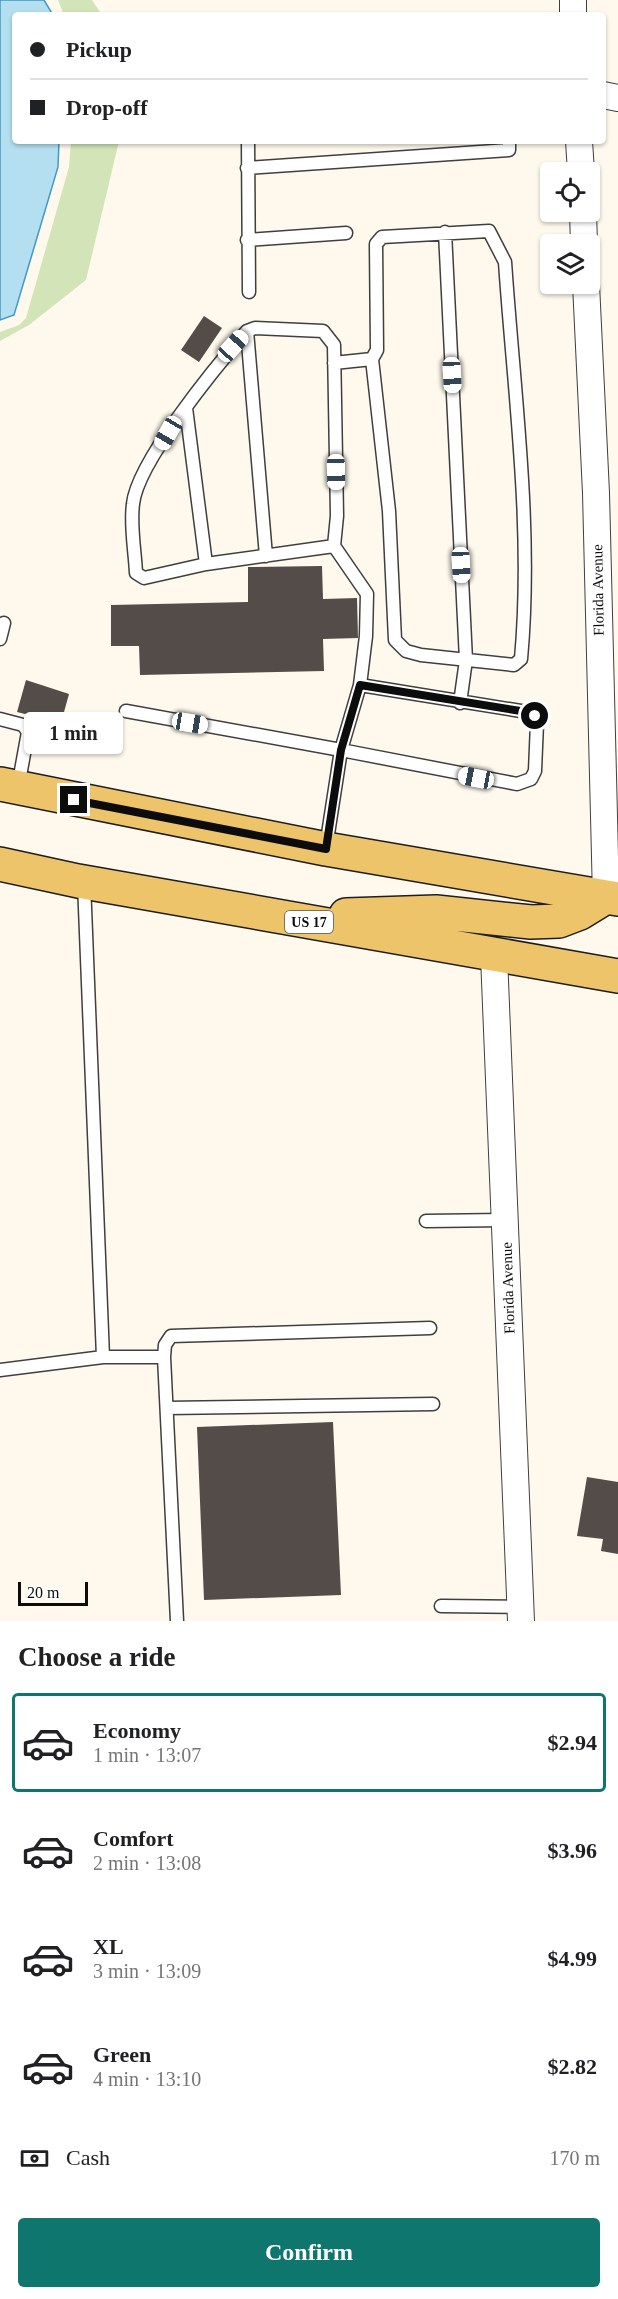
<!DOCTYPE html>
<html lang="en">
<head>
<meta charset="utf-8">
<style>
	:root { --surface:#fff; --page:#f2f2f2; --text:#202124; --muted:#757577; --line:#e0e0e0; --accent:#0f766e }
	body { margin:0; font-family:"Times New Roman",serif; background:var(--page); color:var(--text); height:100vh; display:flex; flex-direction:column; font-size:22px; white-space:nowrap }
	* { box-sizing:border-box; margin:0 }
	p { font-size:20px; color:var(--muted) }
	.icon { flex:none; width:33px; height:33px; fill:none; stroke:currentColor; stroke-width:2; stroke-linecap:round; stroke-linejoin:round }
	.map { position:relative; height:1621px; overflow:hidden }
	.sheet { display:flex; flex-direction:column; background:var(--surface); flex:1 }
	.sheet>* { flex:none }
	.guide { position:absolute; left:12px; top:12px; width:594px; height:132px; border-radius:6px; box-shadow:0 2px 4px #0004; display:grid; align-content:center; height:132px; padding:0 18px; background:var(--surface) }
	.fabs { position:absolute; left:540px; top:162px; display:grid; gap:12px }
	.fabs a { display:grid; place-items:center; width:60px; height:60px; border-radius:6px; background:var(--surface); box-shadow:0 2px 4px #0004; font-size:30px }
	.scale { position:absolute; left:18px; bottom:15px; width:70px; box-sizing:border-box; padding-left:6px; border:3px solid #0c0c0c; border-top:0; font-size:16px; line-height:21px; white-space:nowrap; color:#0c0c0c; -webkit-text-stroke:4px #fff; paint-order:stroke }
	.end { position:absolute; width:27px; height:27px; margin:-14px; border:8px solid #0c0c0c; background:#fff; box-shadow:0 0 0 3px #fff }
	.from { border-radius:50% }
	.bubble { position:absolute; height:42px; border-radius:6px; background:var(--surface); box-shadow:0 2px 4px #0004; font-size:20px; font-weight:700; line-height:42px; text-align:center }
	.car { position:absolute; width:18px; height:36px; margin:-18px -9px; border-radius:8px; box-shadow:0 0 4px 2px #0007; background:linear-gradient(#fff 24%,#345 0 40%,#fff 0 76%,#345 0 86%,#fff 0) }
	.guide b { display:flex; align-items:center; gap:21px; height:57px; font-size:22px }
	.guide b+b { border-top:2px solid var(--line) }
	.guide i { width:15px; height:15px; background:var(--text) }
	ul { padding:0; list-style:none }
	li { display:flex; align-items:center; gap:18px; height:99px; margin:0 12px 9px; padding:0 6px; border:3px solid transparent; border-radius:6px }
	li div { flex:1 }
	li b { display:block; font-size:22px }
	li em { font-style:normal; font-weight:700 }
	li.current { border-color:var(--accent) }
	li>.icon { width:54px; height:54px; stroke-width:1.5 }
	h2 { padding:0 18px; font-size:27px; line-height:72px }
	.pay { display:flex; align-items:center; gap:15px; height:66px; padding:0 18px; font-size:22px }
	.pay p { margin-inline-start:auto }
	.action { display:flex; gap:12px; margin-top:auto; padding:12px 18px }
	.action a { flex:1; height:69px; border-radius:6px; background:var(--accent); color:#fff; font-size:24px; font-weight:700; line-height:69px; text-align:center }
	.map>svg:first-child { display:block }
	.green { fill:#d3e5b8 }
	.water { fill:#b4dff1; stroke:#4199c3; stroke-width:1.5 }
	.building { fill:#534c49 }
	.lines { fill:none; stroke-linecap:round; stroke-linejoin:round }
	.lane-casing { stroke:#3f3f3f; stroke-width:15 }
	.street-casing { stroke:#3f3f3f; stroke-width:28 }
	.primary-casing { stroke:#1d1d1d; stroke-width:36 }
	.lane { stroke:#fff; stroke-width:12 }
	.street { stroke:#fff; stroke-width:26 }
	.primary { stroke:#eec46b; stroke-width:33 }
	.route { stroke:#0c0c0c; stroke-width:8 }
	.labels { text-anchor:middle; stroke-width:6; stroke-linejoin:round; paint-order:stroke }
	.shield { fill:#fff; stroke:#555; stroke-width:1.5 }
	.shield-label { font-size:14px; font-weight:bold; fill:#0c0c0c }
	.street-label { font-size:15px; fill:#0c0c0c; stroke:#fff }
</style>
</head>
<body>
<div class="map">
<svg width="618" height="1621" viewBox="0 0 618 1621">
	<rect width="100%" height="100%" fill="#fef9ec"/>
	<path class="green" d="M58,0H92L102,15H64Z
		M71,141H119L86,280L29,325L0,341V332L19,325L26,318L69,167Z"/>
	<path class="water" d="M0,0H44L53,15H15V141H59L58,167L14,315L0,320Z"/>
	<path class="building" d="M204,316L222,328L199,362L181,350Z
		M322,566L323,599L357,598L358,638L323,639L324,671L140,675L139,646H111V605L248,602V567Z
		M26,680L69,694L61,723L17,712Z
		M333,1422L341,1595L204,1600L197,1427Z
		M587,1477L618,1482V1554L601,1551L603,1539L577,1536Z"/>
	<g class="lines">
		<g class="lane-casing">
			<path id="lane" d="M248,141L249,292
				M247,168L509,150V141
				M445,232L466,660L460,703
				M247,240L346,233
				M247,331L266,556
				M334,363L372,359L377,350L376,244L382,237L489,231L505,262C514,394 533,528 521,659L514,665L421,655L406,651L395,640L389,511L372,359
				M186,408L206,564
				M334,546L337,516L334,345L323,331L255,328L247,331C218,364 137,462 133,504C130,526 135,551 136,573L144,578L206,564L334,546L367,594L366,636L360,685L341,750L517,784L531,779L535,771L537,723L535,716L527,712L360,685
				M0,639L4,623
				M126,711L341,750L326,847
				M0,719L23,725L28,732L18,787
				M426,1221L505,1220
				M103,1357H164L177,1621
				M164,1357L165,1345L171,1336L430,1328
				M0,1370L103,1357L84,883
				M167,1408L433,1404
				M441,1606L521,1607"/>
		</g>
		<g class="street-casing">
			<path id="street" d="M573,0V15
				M603,95L618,98
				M579,141L581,172
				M583,212L584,244
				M586,284L596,493L606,897
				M494,956L521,1621"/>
		</g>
		<g class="primary-casing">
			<path id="primary" d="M0,784L326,849L618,899
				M0,864L78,881L618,976
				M346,915L436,912L531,922L559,921L580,913L606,897"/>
		</g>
		<use href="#lane" class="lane"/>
		<use href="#street" class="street"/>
		<use href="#primary" class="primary"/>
	</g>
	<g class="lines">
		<path class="route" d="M74,800L326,849L341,750L360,685L527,712L535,716"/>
	</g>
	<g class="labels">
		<rect class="shield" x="285" y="911" width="48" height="22" rx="4.5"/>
		<g class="shield-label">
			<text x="309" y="927">US 17</text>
		</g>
		<g class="street-label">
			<text transform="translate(598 590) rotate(-91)" y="5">Florida Avenue</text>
			<text transform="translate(508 1288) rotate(-92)" y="5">Florida Avenue</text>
		</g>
	</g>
</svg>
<div class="fabs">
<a><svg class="icon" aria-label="locate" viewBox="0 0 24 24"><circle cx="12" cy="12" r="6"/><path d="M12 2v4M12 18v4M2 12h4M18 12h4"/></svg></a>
<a><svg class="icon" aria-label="layers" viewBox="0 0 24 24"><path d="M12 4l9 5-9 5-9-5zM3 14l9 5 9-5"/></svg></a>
</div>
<div class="scale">20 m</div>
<i class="end from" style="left:535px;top:716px"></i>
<i class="end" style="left:74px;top:800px"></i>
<div class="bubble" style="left:24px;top:712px;width:99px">1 min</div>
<i class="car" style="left:233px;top:346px;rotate:42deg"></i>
<i class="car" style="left:452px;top:375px;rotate:177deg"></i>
<i class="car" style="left:168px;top:433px;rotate:210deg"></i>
<i class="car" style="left:336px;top:472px;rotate:179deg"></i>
<i class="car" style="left:461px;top:565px;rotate:177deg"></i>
<i class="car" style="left:190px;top:723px;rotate:100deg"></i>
<i class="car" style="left:476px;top:778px;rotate:281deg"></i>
<div class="guide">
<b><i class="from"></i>Pickup</b>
<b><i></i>Drop-off</b>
</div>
</div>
<section class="sheet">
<h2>Choose a ride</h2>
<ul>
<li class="current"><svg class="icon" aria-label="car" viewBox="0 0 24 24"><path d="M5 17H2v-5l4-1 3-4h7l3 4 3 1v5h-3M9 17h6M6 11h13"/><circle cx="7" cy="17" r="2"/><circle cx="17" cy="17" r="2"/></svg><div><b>Economy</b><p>1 min · 13:07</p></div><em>$2.94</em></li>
<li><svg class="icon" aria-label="car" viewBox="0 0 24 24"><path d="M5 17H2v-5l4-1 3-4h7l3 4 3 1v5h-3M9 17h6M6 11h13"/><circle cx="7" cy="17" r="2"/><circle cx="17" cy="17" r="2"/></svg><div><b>Comfort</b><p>2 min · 13:08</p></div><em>$3.96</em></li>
<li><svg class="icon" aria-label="car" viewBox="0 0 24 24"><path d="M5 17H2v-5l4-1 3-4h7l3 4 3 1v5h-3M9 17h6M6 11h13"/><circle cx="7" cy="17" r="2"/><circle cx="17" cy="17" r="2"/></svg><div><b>XL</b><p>3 min · 13:09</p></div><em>$4.99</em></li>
<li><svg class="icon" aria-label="car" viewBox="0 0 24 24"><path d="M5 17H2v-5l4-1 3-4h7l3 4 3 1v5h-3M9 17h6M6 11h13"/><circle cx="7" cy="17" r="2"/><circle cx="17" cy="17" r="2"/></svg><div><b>Green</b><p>4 min · 13:10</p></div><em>$2.82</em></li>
</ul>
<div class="pay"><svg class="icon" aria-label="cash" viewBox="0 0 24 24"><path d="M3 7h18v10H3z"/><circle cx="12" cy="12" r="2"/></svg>Cash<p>170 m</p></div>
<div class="action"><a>Confirm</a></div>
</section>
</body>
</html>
